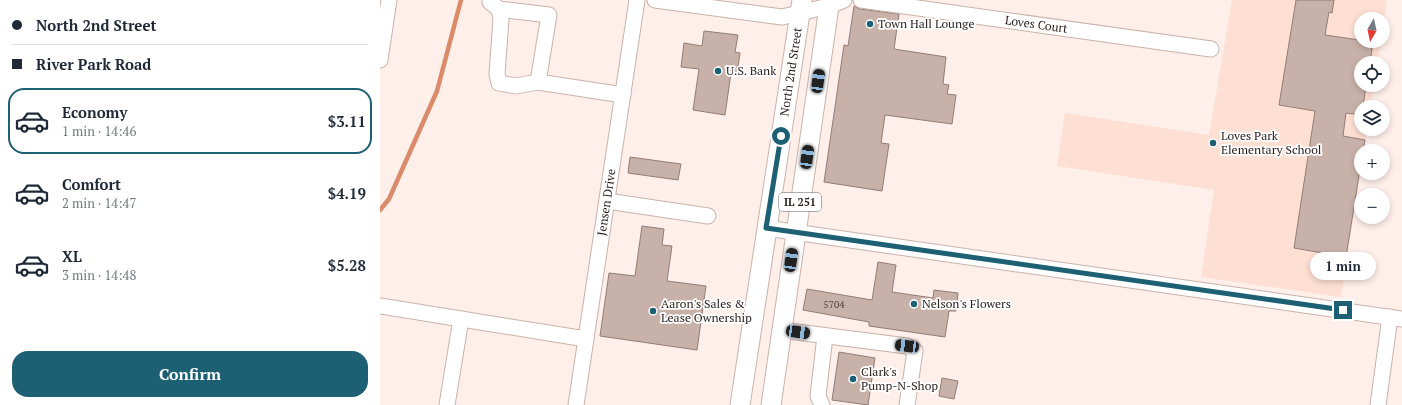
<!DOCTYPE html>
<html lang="en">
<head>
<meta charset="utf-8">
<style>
	:root { --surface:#fff; --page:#f6f6f7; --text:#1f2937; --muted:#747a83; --line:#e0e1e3; --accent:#1d5f73 }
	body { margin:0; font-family:"PT Serif",serif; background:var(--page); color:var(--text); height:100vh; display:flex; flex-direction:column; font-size:15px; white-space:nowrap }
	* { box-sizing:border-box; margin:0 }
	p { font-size:13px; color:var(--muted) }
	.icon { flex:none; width:22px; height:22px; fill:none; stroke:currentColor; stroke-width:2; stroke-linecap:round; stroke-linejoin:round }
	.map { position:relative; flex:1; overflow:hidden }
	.details { display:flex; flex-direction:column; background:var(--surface); width:380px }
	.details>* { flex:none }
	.guide { display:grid; align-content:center; height:88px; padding:0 12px; background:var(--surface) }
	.needle { width:26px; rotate:189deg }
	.tools { position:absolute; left:974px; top:12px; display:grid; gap:8px }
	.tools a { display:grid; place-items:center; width:36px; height:36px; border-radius:50%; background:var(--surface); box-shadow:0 2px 6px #0003; font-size:20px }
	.end { position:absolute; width:18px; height:18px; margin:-9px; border:5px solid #1d5f73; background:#fff; box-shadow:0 0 0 2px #fff }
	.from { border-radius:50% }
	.bubble { position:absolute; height:28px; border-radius:14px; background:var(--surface); box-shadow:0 2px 6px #0003; font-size:13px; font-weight:700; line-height:28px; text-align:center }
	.car { position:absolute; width:12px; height:24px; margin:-12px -6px; border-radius:5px; box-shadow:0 0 3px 1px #0007; background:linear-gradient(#222 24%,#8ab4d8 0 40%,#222 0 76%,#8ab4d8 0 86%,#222 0) }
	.guide b { display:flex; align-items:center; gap:14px; height:38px; font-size:15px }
	.guide b+b { border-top:1px solid var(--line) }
	.guide i { width:10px; height:10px; background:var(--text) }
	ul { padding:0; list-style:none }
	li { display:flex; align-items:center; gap:12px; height:66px; margin:0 8px 6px; padding:0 4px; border:2px solid transparent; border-radius:16px }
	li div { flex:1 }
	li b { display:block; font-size:15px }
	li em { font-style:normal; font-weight:700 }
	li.on { border-color:var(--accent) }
	li>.icon { width:36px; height:36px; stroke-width:1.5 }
	.cta { display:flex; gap:8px; margin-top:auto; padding:8px 12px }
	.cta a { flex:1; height:46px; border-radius:16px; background:var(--accent); color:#fff; font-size:16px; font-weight:700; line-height:46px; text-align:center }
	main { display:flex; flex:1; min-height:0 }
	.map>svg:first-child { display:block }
	.built { fill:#fedfd3 }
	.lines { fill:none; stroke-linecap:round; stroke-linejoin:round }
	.stream { stroke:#db8a6a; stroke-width:4.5 }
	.building { fill:#c8b1a8; stroke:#927d75 }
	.minor-casing { stroke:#c9b3aa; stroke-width:17 }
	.major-casing { stroke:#c9b3aa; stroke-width:21 }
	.minor { stroke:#fff; stroke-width:15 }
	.major { stroke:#fff; stroke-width:19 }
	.route { stroke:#1d5f73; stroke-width:5 }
	.poi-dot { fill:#1d5f73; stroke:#fff; stroke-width:1.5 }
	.labels { text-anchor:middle; stroke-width:3.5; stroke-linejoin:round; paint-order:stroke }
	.number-label { font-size:10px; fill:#4e423e }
	.shield { fill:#fff; stroke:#67615f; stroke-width:1 }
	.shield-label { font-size:11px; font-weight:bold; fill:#261d1a }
	.poi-label { font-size:12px; fill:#261d1a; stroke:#fff; text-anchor:start }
	.street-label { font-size:12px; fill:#261d1a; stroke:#fff }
</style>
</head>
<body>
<main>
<section class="details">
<div class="guide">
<b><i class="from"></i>North 2nd Street</b>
<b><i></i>River Park Road</b>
</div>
<ul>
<li class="on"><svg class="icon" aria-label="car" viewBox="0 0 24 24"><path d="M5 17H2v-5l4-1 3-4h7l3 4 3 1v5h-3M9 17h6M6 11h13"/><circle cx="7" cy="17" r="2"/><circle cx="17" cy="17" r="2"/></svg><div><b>Economy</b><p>1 min · 14:46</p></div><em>$3.11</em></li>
<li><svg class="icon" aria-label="car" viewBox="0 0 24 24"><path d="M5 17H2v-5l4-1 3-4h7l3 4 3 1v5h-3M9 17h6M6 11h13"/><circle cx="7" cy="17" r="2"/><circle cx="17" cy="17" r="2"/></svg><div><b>Comfort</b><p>2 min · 14:47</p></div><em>$4.19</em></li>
<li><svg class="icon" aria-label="car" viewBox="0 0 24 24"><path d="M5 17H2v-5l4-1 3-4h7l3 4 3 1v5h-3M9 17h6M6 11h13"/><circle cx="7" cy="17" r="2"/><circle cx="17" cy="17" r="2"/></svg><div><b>XL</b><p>3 min · 14:48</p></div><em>$5.28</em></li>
</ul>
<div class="cta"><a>Confirm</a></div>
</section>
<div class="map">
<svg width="1022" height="405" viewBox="0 0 1022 405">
	<rect width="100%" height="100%" fill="#feefea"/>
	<path class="built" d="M852,0H1007L1003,25V19H981V41H1001L997,63H981V85H994L990,107H981V129H987L984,151H981V169L961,297L821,277L834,190L677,166L685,113L829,135Z"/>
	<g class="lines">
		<path class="stream" d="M0,210L9,199L57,91L81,0"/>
	</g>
	<path class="building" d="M916,0H954L952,13L949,12L945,35L993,42L990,63H981V85H986L983,107H981V115L966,113L963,136L985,140L983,151H981V163L966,257L914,248L935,111L899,105Z
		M474,6L480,9L519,14L514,49L566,57L563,84L569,85L567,94L576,95L572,124L505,115L501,143L509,144L502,191L444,182L464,45L468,46Z
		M324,31L358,35L355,52L360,53L357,74L351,73L345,115L313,110L319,69L301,67L304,43L322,46Z
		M250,157L301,164L298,180L248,173Z
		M262,226L284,229L282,245L292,246L287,281L326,286L317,350L220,336L229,273L255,276Z
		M498,262L516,265L512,292L553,298L554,290L578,293L576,311H569L565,337L489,326V322L423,310L427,289L492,300Z
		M459,352L495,358L488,405L452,400Z
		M562,378L578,381L574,399L559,396Z"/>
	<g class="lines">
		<g class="minor-casing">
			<g id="minor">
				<path d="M110,0V2L119,9L169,15L158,82"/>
				<path d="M275,0L402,17L449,6L464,0"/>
				<path id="s1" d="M481,0L831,49"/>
				<path d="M119,9L121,19L117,74L119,83L136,86L158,82L243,95"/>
				<path d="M0,60L9,0"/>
				<path d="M227,201L328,216"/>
				<path d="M386,228L1022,319"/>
				<path d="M0,306L206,339"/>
				<path d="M401,330L527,346L535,351L527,405"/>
				<path d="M67,405L81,319"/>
				<path id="s2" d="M196,405L257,0"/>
				<path d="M442,405L438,396L445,336"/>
				<path d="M998,405L1010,317"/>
			</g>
		</g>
		<g class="major-casing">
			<g id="major">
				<path id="s3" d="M360,405L422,0"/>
				<path d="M391,405L450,0"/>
			</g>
		</g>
		<use href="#minor" class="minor"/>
		<use href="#major" class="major"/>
	</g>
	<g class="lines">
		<path class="route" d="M401,136L386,228L963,310"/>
	</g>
	<g class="poi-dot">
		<circle cx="490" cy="24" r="4"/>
		<circle cx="338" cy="71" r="4"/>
		<circle cx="833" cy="143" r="4"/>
		<circle cx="534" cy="304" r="4"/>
		<circle cx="273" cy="311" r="4"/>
		<circle cx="473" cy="379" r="4"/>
	</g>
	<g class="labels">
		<g class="number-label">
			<text x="454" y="308">5704</text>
		</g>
		<rect class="shield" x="399" y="193" width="42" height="18" rx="3"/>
		<g class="shield-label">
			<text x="420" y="206">IL 251</text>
		</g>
		<g class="poi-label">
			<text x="498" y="28">Town Hall Lounge</text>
			<text x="346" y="75">U.S. Bank</text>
			<text x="841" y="140">Loves Park<tspan x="841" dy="14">Elementary School</tspan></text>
			<text x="281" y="308">Aaron's Sales &amp;<tspan x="281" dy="14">Lease Ownership</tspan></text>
			<text x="542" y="308">Nelson's Flowers</text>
			<text x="481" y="376">Clark's<tspan x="481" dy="14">Pump-N-Shop</tspan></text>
		</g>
		<g class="street-label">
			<text dy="4" stroke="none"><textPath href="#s1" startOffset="177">Loves Court</textPath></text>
			<text dy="4" stroke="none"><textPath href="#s3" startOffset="337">North 2nd Street</textPath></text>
			<text dy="4" stroke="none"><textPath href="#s2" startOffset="205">Jensen Drive</textPath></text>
		</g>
	</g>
</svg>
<div class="tools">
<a><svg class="needle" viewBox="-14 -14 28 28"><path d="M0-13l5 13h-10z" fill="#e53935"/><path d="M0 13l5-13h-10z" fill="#747a83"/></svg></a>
<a><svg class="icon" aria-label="locate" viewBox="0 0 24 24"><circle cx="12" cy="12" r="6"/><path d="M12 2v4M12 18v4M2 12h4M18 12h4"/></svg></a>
<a><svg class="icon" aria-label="layers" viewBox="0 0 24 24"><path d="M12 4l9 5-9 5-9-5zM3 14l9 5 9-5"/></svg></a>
<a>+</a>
<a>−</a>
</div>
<i class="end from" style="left:401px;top:136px"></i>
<i class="end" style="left:963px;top:310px"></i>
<div class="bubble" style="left:930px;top:252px;width:66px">1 min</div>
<i class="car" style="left:438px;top:81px;rotate:8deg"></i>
<i class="car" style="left:427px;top:157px;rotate:8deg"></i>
<i class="car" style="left:411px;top:260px;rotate:8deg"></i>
<i class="car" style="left:418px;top:332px;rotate:98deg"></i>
<i class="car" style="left:527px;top:346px;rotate:277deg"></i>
</div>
</main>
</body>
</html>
